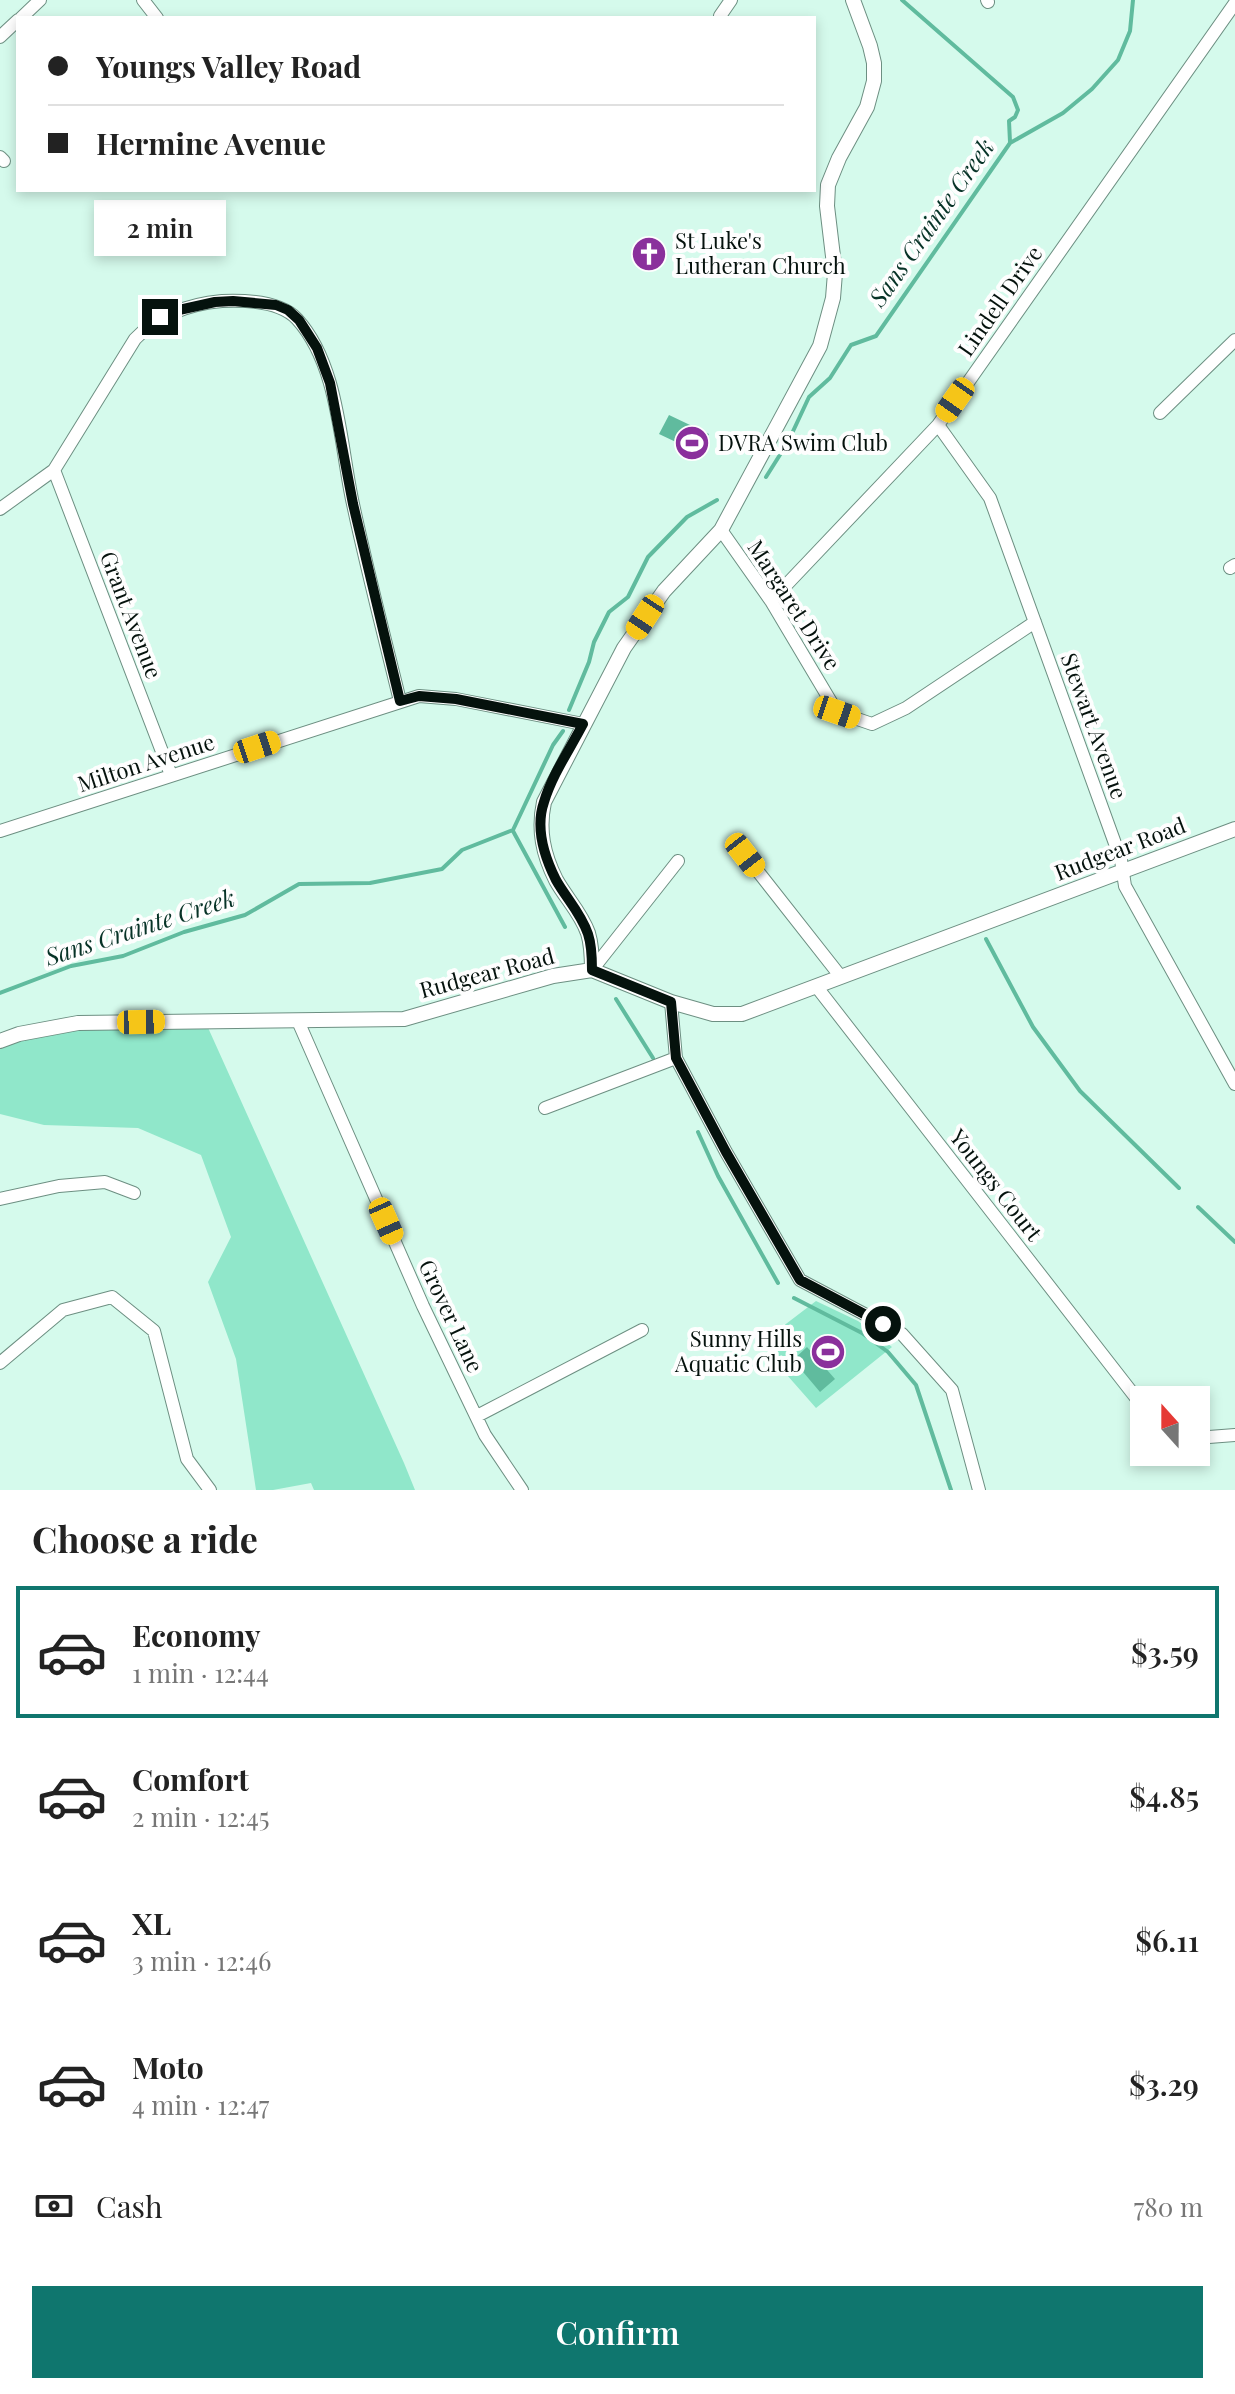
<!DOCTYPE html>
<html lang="en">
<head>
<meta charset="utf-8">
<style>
	:root { --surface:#fff; --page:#f6f6f6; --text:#222; --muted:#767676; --line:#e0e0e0; --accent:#0f766e }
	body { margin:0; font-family:"Playfair Display",serif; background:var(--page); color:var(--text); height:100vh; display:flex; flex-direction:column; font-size:30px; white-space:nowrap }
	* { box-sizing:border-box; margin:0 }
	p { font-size:26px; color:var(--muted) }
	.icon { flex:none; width:44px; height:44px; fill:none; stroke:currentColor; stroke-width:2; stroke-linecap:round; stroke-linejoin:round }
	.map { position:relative; height:1490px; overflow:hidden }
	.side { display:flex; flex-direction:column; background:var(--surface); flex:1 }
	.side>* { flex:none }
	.top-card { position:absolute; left:16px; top:16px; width:800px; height:176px; border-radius:0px; box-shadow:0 4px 12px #0003; display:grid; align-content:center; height:176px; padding:0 32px; background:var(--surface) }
	.needle { width:52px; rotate:339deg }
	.buttons { position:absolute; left:1130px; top:1386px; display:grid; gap:16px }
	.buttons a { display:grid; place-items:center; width:80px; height:80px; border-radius:0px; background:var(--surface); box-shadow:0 4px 12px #0003; font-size:40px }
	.end { position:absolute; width:36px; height:36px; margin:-18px; border:10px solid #05120d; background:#fff; box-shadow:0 0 0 4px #fff }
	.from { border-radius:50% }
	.bubble { position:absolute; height:56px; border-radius:0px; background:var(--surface); box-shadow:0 4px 12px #0003; font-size:26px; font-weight:600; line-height:56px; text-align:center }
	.car { position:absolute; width:24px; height:48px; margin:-24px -12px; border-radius:10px; box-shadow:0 0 6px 2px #0007; background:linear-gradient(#f5c518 24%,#345 0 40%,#f5c518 0 76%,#345 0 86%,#f5c518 0) }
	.top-card b { display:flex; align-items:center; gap:28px; height:76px; font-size:30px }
	.top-card b+b { border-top:2px solid var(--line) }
	.top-card i { width:20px; height:20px; background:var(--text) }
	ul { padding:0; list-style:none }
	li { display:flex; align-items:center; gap:24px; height:132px; margin:0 16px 12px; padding:0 16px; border:4px solid transparent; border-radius:0px }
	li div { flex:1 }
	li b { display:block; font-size:30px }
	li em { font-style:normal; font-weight:600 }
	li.active { border-color:var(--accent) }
	li>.icon { width:72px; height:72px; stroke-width:1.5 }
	h2 { padding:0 32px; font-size:36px; line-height:96px }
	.pay { display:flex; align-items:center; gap:20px; height:88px; padding:0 32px; font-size:30px }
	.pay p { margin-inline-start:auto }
	.button { display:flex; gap:16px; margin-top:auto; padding:16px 32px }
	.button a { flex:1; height:92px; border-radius:0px; background:var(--accent); color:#fff; font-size:32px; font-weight:600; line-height:92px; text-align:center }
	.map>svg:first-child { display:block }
	.green { fill:#90e7ca }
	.water { fill:#60bb9e }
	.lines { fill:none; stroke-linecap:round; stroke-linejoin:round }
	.stream { stroke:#60bb9e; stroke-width:4 }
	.minor-casing { stroke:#6d8f82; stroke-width:14 }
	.tertiary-casing { stroke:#6d8f82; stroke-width:16 }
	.minor { stroke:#fff; stroke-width:12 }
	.tertiary { stroke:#fff; stroke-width:14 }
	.route { stroke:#05120d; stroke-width:10 }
	.labels { text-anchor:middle; stroke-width:8; stroke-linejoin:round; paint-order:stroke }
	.poi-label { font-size:22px; fill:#05120d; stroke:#fefefe; text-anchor:start }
	.street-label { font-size:22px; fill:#05120d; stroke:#fefefe }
	.water-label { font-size:24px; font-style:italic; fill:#073327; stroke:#fefefe }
</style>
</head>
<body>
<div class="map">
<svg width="1235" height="1490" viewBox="0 0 1235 1490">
	<rect width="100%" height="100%" fill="#d5faec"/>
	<path class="green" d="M205,1021L404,1463L415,1490H314L311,1483L273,1490H256L236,1359L208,1282L231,1237L201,1155L138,1128L44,1125L0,1114V1041L19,1034Z
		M816,1301L858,1321L892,1347L816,1408L772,1358L769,1340L778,1330Z"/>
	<path class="water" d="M669,415L709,434L699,453L659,434Z
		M807,1347L835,1379L820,1392L793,1360Z"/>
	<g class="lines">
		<path class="stream" d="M902,0L1013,97L1018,110L1015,117L1009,121L1010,142
			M766,477L788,442L809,397L830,378L851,345L876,336L1010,143L1063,113L1092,89L1118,60L1130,31L1133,0
			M569,710L589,662L594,642L609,612L628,597L648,557L687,517L717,500
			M513,831L565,927
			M986,939L1033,1027L1080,1091L1179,1188
			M0,993L71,966L123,956L184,932L245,915L299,884L370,883L442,869L462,850L513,830L553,745L563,731
			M616,999L653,1058
			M698,1132L718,1176L778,1283
			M1198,1207L1235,1242
			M794,1298L862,1333L888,1352L916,1385L951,1490"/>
		<g class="minor-casing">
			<path id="minor" d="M143,0L157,18
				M987,0L988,2
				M720,16L731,0
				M21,18L40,0
				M0,37L18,20
				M0,157L4,161
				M1160,413L1235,340
				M938,425L990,498L1121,860L1125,886L1235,1084
				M54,470L171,775
				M0,509L54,470L135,339C159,314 189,304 222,301C246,300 280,301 297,319C339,365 340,446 353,504C367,570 384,635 400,701
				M721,530L771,601L837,712L872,724L906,708L1035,622
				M1230,568L1235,565
				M771,601L938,425L1235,3
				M0,831L419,696L456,699L583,724
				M745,855L841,977
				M592,970L678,861
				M816,986L1144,1408
				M671,1002L676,1058L726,1152L800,1280L902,1334L952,1390L979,1490
				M298,1021L423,1306L485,1435L522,1490
				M545,1108L676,1058
				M0,1199L59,1186L105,1182L134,1193
				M0,1363L63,1310L112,1297L154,1331L187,1459L210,1490
				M477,1416L642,1330
				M1196,1438L1235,1435"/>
		</g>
		<g class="tertiary-casing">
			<path id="tertiary" d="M592,970C592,958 592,946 588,933C581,913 566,898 556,880C543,854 538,830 544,802L624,648L664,591L721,530L820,346L833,298L835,273L827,206L828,185L839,158L867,107L874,81V63L870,46L853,0
				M0,1041L19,1034L78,1023L404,1019L553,976L592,970L671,1002L713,1014H742L1235,829"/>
		</g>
		<use href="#minor" class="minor"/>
		<use href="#tertiary" class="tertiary"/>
	</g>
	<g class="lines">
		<path class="route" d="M160,317L179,310L215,302L233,301L276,305L288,310L299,320L317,348L330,383L353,504L400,701L419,696L456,699L583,724C570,749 552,775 544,802C535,828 544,856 556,880C566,898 581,913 588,934C592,946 592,958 592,970L671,1002L676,1058L726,1152L800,1280L883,1324"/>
	</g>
	<defs>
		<g id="church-disc" transform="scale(1.8)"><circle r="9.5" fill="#8a309c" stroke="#fefefe"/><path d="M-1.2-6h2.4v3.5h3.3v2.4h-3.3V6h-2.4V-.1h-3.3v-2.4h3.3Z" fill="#fff"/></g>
		<g id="stadium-disc" transform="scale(1.8)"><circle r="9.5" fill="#8a309c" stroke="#fefefe"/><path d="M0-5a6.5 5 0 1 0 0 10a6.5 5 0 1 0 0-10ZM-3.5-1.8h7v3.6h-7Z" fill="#fff"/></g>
	</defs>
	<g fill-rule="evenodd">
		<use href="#church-disc" x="649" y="254"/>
		<use href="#stadium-disc" x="692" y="443"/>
		<use href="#stadium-disc" x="828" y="1352"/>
	</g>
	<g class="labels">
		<g class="poi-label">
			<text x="675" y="249">St Luke's<tspan x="675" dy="25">Lutheran Church</tspan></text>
			<text x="718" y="451">DVRA Swim Club</text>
			<text x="802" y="1347" text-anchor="end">Sunny Hills<tspan x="802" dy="25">Aquatic Club</tspan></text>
		</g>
		<g class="street-label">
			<text transform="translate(1000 301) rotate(-55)" y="8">Lindell Drive</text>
			<text transform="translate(794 605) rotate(57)" y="8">Margaret Drive</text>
			<text transform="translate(131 615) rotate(69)" y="8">Grant Avenue</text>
			<text transform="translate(1094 726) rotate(70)" y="8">Stewart Avenue</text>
			<text transform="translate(146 763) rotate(-18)" y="8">Milton Avenue</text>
			<text transform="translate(1120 849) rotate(-21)" y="8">Rudgear Road</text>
			<text transform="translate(487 973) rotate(-15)" y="8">Rudgear Road</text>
			<text transform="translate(996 1185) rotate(52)" y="8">Youngs Court</text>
			<text transform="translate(451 1316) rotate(65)" y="8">Grover Lane</text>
		</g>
		<g class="water-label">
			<text transform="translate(932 223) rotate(-55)" y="8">Sans Crainte Creek</text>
			<text transform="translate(140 928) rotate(-18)" y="8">Sans Crainte Creek</text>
		</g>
	</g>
</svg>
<div class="buttons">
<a><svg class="needle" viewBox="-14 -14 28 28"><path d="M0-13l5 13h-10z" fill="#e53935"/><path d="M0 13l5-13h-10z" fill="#767676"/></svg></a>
</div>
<i class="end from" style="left:883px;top:1324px"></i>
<i class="end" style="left:160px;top:317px"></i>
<div class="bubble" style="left:94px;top:200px;width:132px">2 min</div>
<i class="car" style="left:955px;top:400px;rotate:215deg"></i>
<i class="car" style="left:645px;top:617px;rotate:213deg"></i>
<i class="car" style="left:837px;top:712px;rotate:109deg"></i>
<i class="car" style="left:257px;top:747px;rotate:72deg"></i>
<i class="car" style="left:745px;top:855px;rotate:142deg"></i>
<i class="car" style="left:141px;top:1022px;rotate:89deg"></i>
<i class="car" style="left:386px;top:1221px;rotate:156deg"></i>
<div class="top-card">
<b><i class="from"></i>Youngs Valley Road</b>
<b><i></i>Hermine Avenue</b>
</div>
</div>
<section class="side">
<h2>Choose a ride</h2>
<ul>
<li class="active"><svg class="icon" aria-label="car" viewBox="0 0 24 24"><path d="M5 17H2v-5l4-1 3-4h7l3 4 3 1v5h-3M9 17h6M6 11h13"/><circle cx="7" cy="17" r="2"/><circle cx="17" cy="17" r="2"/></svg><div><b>Economy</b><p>1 min · 12:44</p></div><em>$3.59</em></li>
<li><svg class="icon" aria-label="car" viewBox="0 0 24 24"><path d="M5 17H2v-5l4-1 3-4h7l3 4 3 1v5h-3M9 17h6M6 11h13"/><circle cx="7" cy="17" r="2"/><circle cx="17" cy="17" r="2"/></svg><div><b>Comfort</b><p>2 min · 12:45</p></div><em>$4.85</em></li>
<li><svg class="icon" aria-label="car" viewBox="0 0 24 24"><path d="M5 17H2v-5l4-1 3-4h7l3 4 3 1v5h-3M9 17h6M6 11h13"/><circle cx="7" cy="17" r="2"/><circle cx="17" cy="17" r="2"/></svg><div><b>XL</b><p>3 min · 12:46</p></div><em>$6.11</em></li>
<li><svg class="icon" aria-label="car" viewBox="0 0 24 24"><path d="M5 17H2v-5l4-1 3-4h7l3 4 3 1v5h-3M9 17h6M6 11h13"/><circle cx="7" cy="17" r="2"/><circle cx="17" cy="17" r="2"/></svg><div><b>Moto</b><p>4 min · 12:47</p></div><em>$3.29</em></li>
</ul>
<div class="pay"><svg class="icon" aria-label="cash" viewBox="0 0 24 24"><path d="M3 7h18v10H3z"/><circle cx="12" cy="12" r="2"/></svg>Cash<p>780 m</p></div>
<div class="button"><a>Confirm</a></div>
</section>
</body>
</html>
